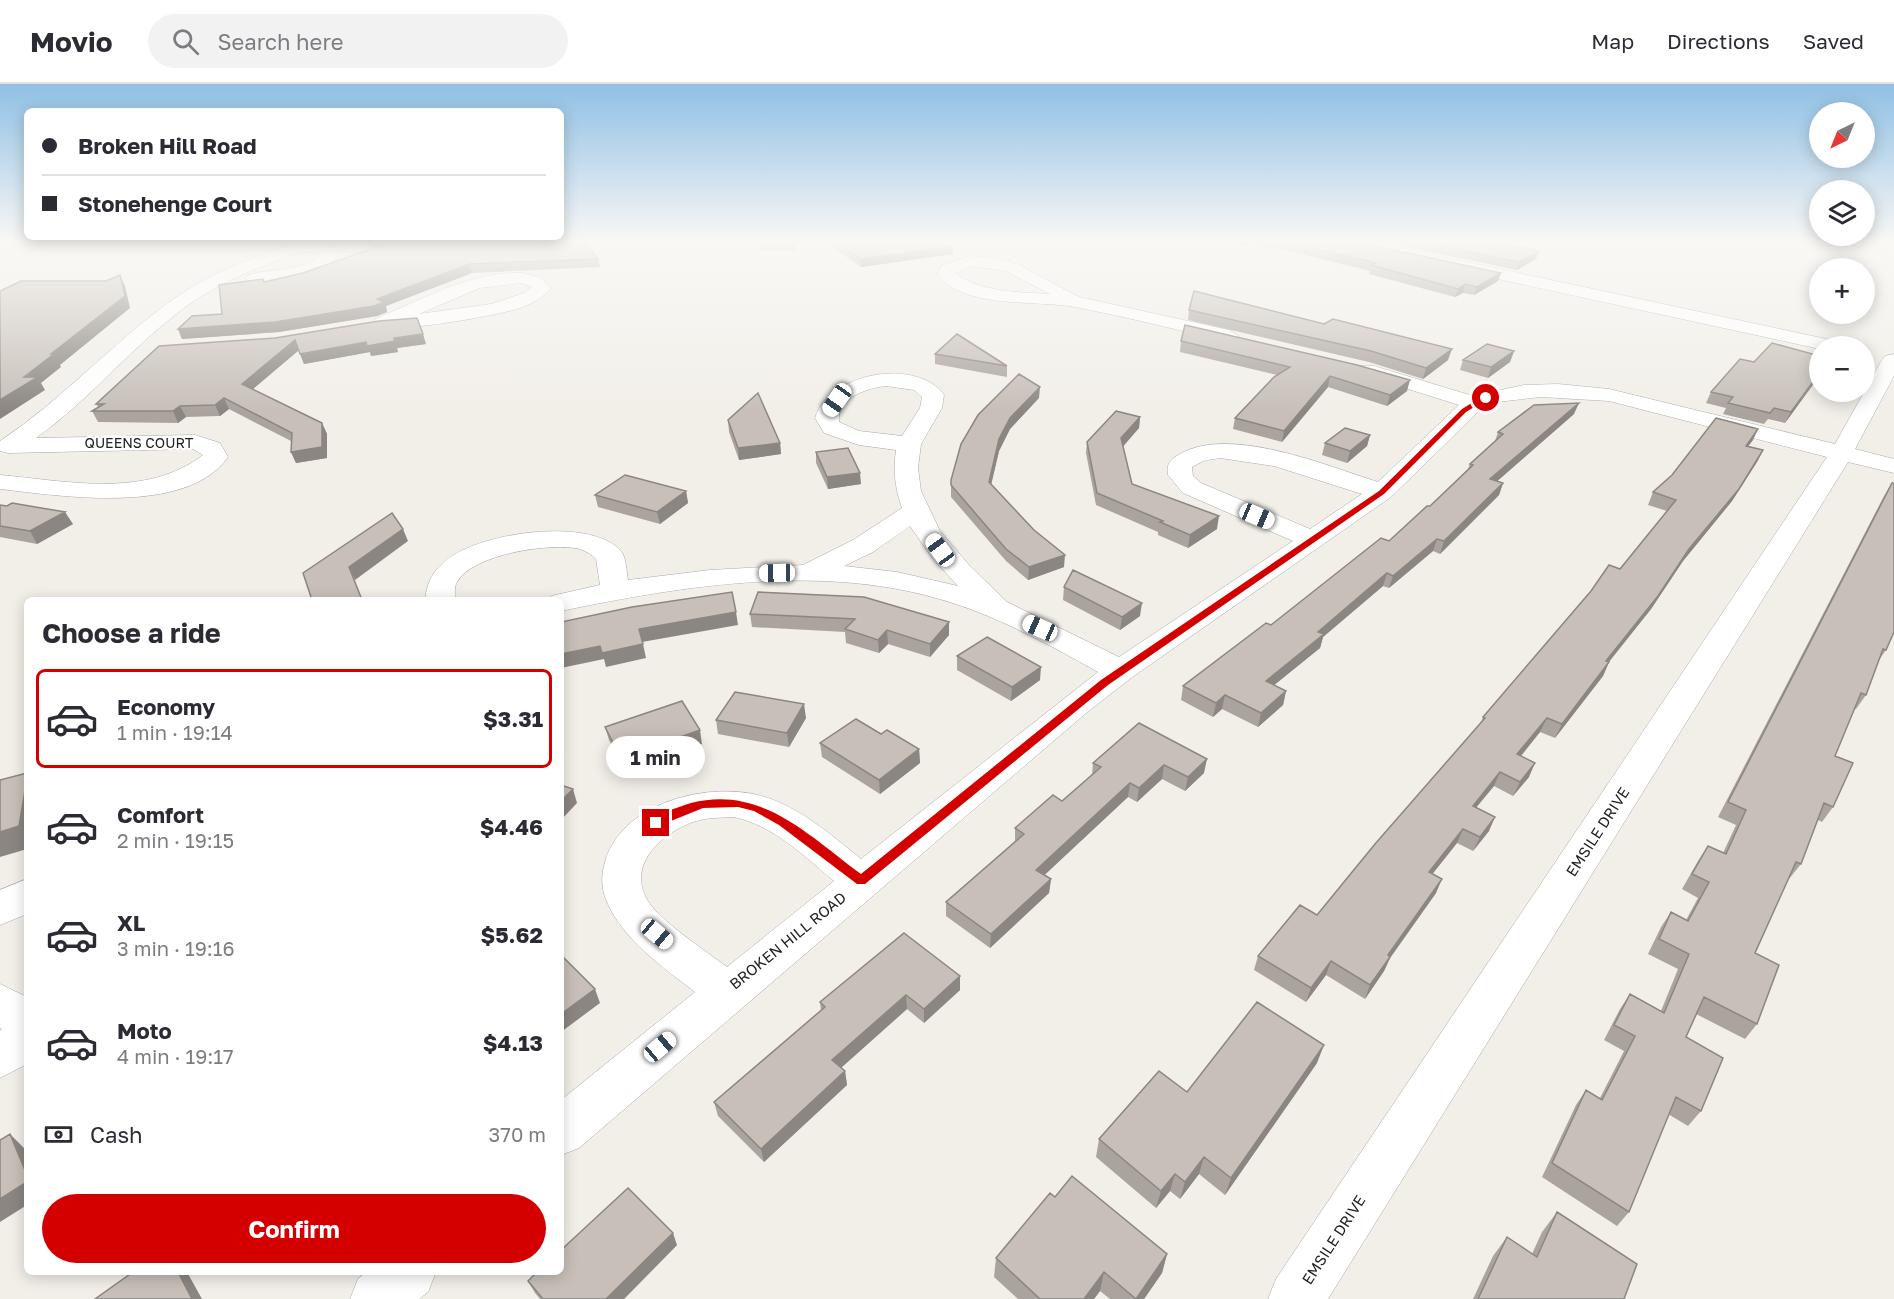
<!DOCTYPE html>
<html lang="en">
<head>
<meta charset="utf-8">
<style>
	:root { --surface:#fff; --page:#f2f2f3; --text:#2b2b33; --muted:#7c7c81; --line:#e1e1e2; --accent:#d40000 }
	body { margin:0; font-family:"Golos Text",sans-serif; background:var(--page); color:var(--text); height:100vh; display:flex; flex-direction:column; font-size:22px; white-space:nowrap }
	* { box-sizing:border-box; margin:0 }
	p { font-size:20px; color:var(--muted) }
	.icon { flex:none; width:33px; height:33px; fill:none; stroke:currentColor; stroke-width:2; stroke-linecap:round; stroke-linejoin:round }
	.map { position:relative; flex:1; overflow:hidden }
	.sheet { position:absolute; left:24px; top:513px; width:540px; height:678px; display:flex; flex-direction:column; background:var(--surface); border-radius:9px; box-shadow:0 3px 15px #0003 }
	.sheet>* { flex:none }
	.banner { position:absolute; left:24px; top:24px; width:540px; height:132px; border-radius:9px; box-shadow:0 3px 15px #0003; display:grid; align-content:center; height:132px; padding:0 18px; background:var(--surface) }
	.needle { width:39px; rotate:223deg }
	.controls { position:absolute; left:1809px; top:18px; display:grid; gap:12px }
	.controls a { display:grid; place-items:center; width:66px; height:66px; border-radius:50%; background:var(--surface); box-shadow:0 3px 15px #0003; font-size:30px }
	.end { position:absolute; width:27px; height:27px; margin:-14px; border:8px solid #d40000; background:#fff; box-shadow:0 0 0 3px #fff }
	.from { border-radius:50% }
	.bubble { position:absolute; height:42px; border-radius:21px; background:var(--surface); box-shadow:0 3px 15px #0003; font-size:20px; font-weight:700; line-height:42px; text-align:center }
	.car { position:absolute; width:18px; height:36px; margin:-18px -9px; border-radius:8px; box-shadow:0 0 4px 2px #0007; background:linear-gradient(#fff 24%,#345 0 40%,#fff 0 76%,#345 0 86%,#fff 0) }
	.banner b { display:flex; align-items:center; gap:21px; height:57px; font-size:22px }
	.banner b+b { border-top:2px solid var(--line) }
	.banner i { width:15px; height:15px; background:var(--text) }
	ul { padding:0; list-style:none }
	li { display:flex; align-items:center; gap:18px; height:99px; margin:0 12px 9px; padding:0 6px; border:3px solid transparent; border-radius:9px }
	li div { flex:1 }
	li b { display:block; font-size:22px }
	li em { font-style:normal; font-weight:700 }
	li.current { border-color:var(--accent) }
	li>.icon { width:54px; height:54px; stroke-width:1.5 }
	h2 { padding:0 18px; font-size:27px; line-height:72px }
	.pay { display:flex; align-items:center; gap:15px; height:66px; padding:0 18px; font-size:22px }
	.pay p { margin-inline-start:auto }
	.cta { display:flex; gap:12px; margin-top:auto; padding:12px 18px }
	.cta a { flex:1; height:69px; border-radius:36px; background:var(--accent); color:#fff; font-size:24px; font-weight:700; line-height:69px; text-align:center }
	header { display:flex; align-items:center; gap:36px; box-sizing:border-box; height:84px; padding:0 30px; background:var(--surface); border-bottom:2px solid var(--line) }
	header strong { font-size:28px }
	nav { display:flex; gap:33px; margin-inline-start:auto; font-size:21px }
	.search { width:420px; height:54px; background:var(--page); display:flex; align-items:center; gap:15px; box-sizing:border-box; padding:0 21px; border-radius:33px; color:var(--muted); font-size:22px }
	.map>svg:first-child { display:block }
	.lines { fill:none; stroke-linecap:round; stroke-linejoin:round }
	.minor-casing { stroke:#a9a9a9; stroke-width:1 }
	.minor { fill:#fff; fill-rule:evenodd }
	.wall { fill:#aba49e }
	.shaded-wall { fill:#8b8681 }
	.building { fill:#c7bfb8; stroke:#8b8681; stroke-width:1.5 }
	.route { fill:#d40000 }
	.labels { text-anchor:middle; stroke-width:4.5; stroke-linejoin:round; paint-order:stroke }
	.far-street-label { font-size:14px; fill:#222; stroke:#fff }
	.street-label { font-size:15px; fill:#222; stroke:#fff }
</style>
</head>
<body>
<header>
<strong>Movio</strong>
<div class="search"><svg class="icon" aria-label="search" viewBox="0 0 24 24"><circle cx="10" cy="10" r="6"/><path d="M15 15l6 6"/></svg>Search here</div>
<nav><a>Map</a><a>Directions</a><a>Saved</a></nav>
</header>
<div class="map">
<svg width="1894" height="1215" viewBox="0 0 1894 1215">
	<rect width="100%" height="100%" fill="#f2efe9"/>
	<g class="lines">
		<g class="minor-casing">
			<path id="minor" d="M300,158H324L322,160L330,162L338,171C333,178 328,183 320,187C307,193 255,206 245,194C254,183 301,191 321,171C306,163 289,172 273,178C242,190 211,204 184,224C131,263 90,316 36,354L195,351L220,359L228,373C187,432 61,412 0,405V391C67,397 146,415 203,371L193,365L8,369L0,367V357C62,316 111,260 171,217C209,189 255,172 300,158Z
				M970,172L998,174L1017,180L1079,213L1229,246L1239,252L1229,258C1178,246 1127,233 1075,223C1038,216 963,225 938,191L941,182ZM972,182L1006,187L1050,210C1019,208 982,209 955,189Z
				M1458,176L1831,256L1838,258L1841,262H1820V265L1452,185L1450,181Z
				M522,189L540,193L551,204C543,214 531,220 520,224C500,231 382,253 373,239L375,235C422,216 471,187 522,189ZM522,199L532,203L524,209L491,220L419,230L480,204Z
				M1894,270V292L1855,365L1894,375V389L1848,378L1328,1215H1268L1276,1195L1827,373L1609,317L1541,313L1497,318L1482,324L1391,413L1131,594L1085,630L579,1064L561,1071V1016L695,908C663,883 624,857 607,818C601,805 601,791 605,778C621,720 704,698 758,711C797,721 830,750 861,775L1098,588C1046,559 994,530 936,514C816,480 681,502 561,527V516H548L551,512L600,501L596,475C592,471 586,467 580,465C552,458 472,470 457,498C454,503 455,510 455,516H425C427,501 430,491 442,480C472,449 588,432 620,466C627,473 626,487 628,496L710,486L803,481L853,456L902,424C895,404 893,387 896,366L859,361L824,349L815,334C830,287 918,274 944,311L942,324L921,360L918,384L921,407L940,447L969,481L1007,518L1119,573L1293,457L1183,409L1168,391C1166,379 1171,375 1180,370C1230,341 1327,382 1378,398L1459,321L1360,290L1357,286L1360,282H1374L1473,312L1524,301L1558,300L1609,305L1835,360L1882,276L1885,272ZM886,302L914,306L922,313L920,324L902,352L859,347L839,338C836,314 867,304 886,302ZM1220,374L1274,382L1362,410L1310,445L1201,399L1193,392L1192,383L1203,377ZM910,442L933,475L958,502L897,488L844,482L873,468ZM734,733C773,741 804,772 834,797L727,883C707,868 657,835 646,814C628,778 663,749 693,738C707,733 721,734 734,733Z
				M27,795V830L0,841V806Z
				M0,900L27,913V980L0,994V947L2,945L0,944Z
				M366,1188H436L428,1208L419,1215H350L358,1195Z"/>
		</g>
		<use href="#minor" class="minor"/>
	</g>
	<path class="wall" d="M363,158H646L645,159L586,160L598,175L600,183L472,189L386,222L387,228L377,232L279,248L182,255L178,245L222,230L265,198L303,189L374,164Z
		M745,158H794L795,167H761L760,159Z
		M826,158H948L953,162V170L861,183Z
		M1225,158H1356L1498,197L1474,211L1463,209L1455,213L1369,190L1370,187L1274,163L1271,165L1249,160L1244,162Z
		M1384,158H1494L1536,175L1517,186Z
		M1189,226L1324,240L1448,276L1423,295L1369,278L1188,236Z
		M1181,257L1407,307L1387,322L1328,303L1282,358L1233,345L1235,334L1277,291L1180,268Z
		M426,260L397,264L398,268L371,272L370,268L304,280L299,266L253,305L322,339L327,350V374L296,379L291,368V357L229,325L220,332L186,333L178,339L98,338L92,327L98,323L96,320L159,262Z
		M1514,267L1510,278L1488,294L1460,286L1463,276Z
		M935,270L1007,282V293L935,280Z
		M1820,291L1785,339L1768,335L1764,340L1723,330L1726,324L1706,319L1711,308Z
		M1039,314L1010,345L999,367L991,400L1064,483L1028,496L1006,477L951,413V396Z
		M1574,330L1497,397L1503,399L1499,411L1440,470L1433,467L1389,504L1383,502L1323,553L1320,564L1274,601L1286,607L1283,621L1258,643L1222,625L1213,633L1181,616L1183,602L1271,541L1389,457L1430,422L1468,385L1470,380L1495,357L1498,348Z
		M1140,333L1139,344L1123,362L1132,400L1217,445L1188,464L1158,451V448L1096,421L1086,369L1087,358Z
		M728,336L780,359L781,370L739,376L729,348Z
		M1370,351L1367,362L1347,379L1322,371L1325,359Z
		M1753,356L1748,362L1763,366L1757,378L1732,417L1683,477L1651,525L1609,578L1603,592L1555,654L1540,648L1521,672L1529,693L1513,712L1494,702L1476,723L1489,747L1473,767L1457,759L1432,790L1436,809L1390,874L1384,887L1365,915L1326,891L1306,918L1254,886L1258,872L1317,831L1480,641L1483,633L1620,485L1667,427L1648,421L1653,408Z
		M816,368L861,400L828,405L816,379Z
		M1892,399L1886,566L1879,576L1866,611L1856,625H1854L1835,672L1833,723L1822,738L1818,736L1801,780L1789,795H1788L1755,869L1757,940L1745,955L1696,930L1686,953L1701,1027L1688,1042L1668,1030L1629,1128L1617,1142L1542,1093L1576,1021L1586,1006L1600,1014L1624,967L1604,956L1620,925L1630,910L1661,927L1678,885L1648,870L1661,843L1671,828L1686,836L1698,814L1682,805L1698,777L1708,762L1723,769L1736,741L1718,733L1884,412Z
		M686,407L688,419L660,440L598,423L595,411Z
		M0,421L73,440L37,460L0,453Z
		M1064,503L1140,532L1120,546L1063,516Z
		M750,530L949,538V551L930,573L888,560L879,569L846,559L845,548L752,543Z
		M957,572L1040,596L1011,617L957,586Z
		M806,634L789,663L718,650L716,636Z
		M1139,639L1204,689L1185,707L1162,695L1137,718L1128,713L1044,791L1051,795L1049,809L990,864L946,832V818L1015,759V744L1062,717L1092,691L1093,679Z
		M605,643L702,660L625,688L609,656Z
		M881,650L919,665L920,679L880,710L822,673L820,659Z
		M960,892V906L924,939L907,925L841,984L845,987L847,1001L764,1078L718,1032L714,1018L821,927L820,918Z
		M1317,979L1225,1111L1199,1090L1180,1115L1170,1107L1156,1124L1096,1073L1099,1055L1187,1008Z
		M1055,1113L1167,1170L1162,1189L1144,1215H1110L1100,1207L1094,1215H1018L994,1193L996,1174Z
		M1557,1128L1624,1215H1473L1493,1172L1507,1153L1532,1170L1542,1148Z
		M677,1161L624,1215H540L535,1209L528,1197Z"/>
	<path class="shaded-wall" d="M1245,158H1249V160L1244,162Z
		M1272,158H1275L1274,163L1271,165Z
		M953,162V170L861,183V175Z
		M1539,167L1536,175L1517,186L1519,178Z
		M469,180L472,189L386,222L387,228L377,232L279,248L182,255L178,245L377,215Z
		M1501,189L1498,197L1474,211L1477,203Z
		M120,191L125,202L130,224L60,281L61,283L41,299L45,306L0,335V316L51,270Z
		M1465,200L1463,209L1455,213L1458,205Z
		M423,250L426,260L397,264L398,268L371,272L370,268L304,280L300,270L366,258Z
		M295,256L299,266L247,310L242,300Z
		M1452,265L1448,276L1423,295L1426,284Z
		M1514,267L1510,278L1488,294L1491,283Z
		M1820,288V291L1785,339L1791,328Z
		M1330,292L1328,303L1282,358L1284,347Z
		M1410,296L1407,307L1387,322L1390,311Z
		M1040,303L1039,314L1010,345L999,367L989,410V398L999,355L1010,334Z
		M224,314L229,325L220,332L215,321Z
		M1579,319L1574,330L1486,407L1490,395Z
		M180,322L186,333L178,339L173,327Z
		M1140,333L1139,344L1120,366L1121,354Z
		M322,339L327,350V374L296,379L291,368Z
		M1758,345L1753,356L1740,373L1746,362Z
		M1370,351L1367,362L1347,379L1350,367Z
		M780,359L781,370L739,376L738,364Z
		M1763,366L1757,378L1732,417L1683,477L1651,525L1599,590L1606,577Z
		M860,389L861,400L828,405L827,393Z
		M1503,399L1499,411L1440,470L1444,457Z
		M686,407L688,419L660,440L657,428Z
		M65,428L73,440L37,460L30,447Z
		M1219,432L1217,445L1188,464L1190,451Z
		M403,445L408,457L355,496L349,483Z
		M1437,455L1433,467L1389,504L1393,492Z
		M1065,471L1064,483L1028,496L1029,483Z
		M1387,489L1383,502L1323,553L1320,564L1262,611L1266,597L1318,548Z
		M1142,519L1140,532L1120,546L1122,533Z
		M736,528L738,541L642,558L639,545Z
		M949,538V551L930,573V560Z
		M887,546L888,560L879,569L878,556Z
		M643,560L646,574L606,583L604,575L561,584V570L600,562Z
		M1609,578L1603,592L1555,654L1562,640Z
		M1041,583L1040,596L1011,617L1012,603Z
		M1286,607L1283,621L1258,643L1261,629Z
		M1225,611L1222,625L1213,633L1216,619Z
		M804,620L806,634L789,663L787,649Z
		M1547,634L1540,648L1511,684L1517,670Z
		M700,646L702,660L625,688L621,674Z
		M919,665L920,679L880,710L879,696Z
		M1207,675L1204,689L1185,707L1188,693Z
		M1535,679L1529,693L1513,712L1520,698Z
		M1164,681L1162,695L1137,718L1139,704Z
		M1500,688L1494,702L1466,736L1473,722Z
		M27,695V765L0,773V748Z
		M1130,699L1128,713L1035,800L1036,786Z
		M573,705L577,719L561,736V717Z
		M1495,733L1489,747L1473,767L1480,753Z
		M1463,745L1457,759L1423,802L1429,788Z
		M1051,795L1049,809L990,864L991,850Z
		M1442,795L1436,809L1390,874L1384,887L1365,915L1370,901L1388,871Z
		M1331,877L1326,891L1306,918L1311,904Z
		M960,892V906L924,939V925Z
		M595,905L600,919L561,948V930Z
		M906,911L907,925L834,990L832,976Z
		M1324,961L1317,979L1225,1111L1231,1094Z
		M845,987L847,1001L764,1078L761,1065Z
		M10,1050L24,1064L27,1070V1091Z
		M1204,1073L1199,1090L1180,1115L1185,1098Z
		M1175,1090L1170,1107L1156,1124L1161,1107Z
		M27,1098V1121L0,1138V1115Z
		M673,1149L677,1161L624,1215H606Z
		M1167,1170L1162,1189L1144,1215H1136Z
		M178,1188H187L202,1215H192Z
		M1104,1188L1100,1207L1094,1215H1084Z"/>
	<path class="building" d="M377,158H584L598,175L469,180L377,215L384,218L374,222L275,238L178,245L192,232L222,230L219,201L263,195L264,198L303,189L382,161Z
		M760,158H794L760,159Z
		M837,158H948L953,162L861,175Z
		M1287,158H1356L1501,189L1477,203L1465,200L1458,205L1371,181L1376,179Z
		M1423,158H1494L1539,167L1519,178Z
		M120,191L125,212L51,270H54L24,293H38L0,316V207L21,197H106Z
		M1194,207L1324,240L1333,235L1452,265L1426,284L1371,267L1189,226Z
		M417,234L423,250L394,254L395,257L367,262L366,258L300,270L295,256L242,300L322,339V363L291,368L292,349L224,314L215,321L180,322L173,327H92L104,320H96L159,262L275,254L379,237Z
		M1185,241L1357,281L1410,296L1390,311L1330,292L1284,347L1235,334L1274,293L1290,283L1181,257Z
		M957,250L1007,282L935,270Z
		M1772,259L1820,272V288L1791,328L1774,324L1770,329L1728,319L1733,313L1711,308L1740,275L1754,278Z
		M1487,260L1514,267L1491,283L1463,276Z
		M1019,290L1040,303L1010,334L999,355L989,398L1034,446L1065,471L1029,483L1006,465L951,401V396L961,360L978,331Z
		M758,309L780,359L738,364L728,336Z
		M1579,319L1490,395L1503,399L1444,457L1437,455L1393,492L1387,489L1318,548L1324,550L1266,597L1286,607L1261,629L1225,611L1216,619L1183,602L1266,539L1271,541L1381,454L1389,457L1427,422H1430L1473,381L1470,380L1503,350L1498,348L1534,321Z
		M1116,327L1140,333L1121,354L1132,400L1219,432L1190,451L1160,438L1163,437L1097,409L1087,358Z
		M1716,334L1758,345L1746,362L1763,366L1739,405L1689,465L1658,512L1606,577L1609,578L1562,640L1547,634L1517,670L1535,679L1520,698L1500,688L1473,722L1495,733L1480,753L1463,745L1429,788L1442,795L1388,871L1390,873L1370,901L1331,877L1311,904L1258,872L1300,821L1317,831L1375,760L1485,634L1483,633L1591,507L1609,481L1620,485L1676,416L1653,408L1672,391Z
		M1345,344L1370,351L1350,367L1325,359Z
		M848,364L860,389L827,393L816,368Z
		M625,391L686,407L657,428L595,411Z
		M1892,399H1894V548L1886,566L1883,565L1866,611L1861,609L1835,672L1853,679L1833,723L1824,719L1801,780L1796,778L1755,869L1779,881L1757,940L1704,913L1686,953L1723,974L1701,1027L1676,1013L1629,1128L1552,1079L1586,1006L1602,1016L1635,952L1614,941L1630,910L1664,929L1689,870L1659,855L1671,828L1688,837L1709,798L1692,790L1708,762L1726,770L1746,726L1728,718Z
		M12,419L65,428L30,447L0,442V421L7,422Z
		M392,429L403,445L349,483L362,516H312L303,489Z
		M1073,486L1142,519L1122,533L1064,503Z
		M732,508L736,528L639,545L643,560L602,569L600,562L561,570V538L632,523Z
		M758,508L864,513L949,538L930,560L887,546L878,556L845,545L855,535L750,530Z
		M987,553L1041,583L1012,603L957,572Z
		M735,608L804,620L787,649L716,636Z
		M682,617L700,646L621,674L605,643Z
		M856,635L881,650L887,646L919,665L879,696L820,659Z
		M1139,639L1207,675L1188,693L1164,681L1139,704L1130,699L1036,786L1051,795L991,850L946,818L1024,750L1015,744L1053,711L1062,717L1101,683L1093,679Z
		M27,689V695L19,742L0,748V696Z
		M561,701L573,705L561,717Z
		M904,849L960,892L924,925L906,911L832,976L845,987L761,1065L714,1018L825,923L820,918Z
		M561,871L595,905L561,930Z
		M1257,918L1324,961L1231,1094L1204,1073L1185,1098L1175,1090L1161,1107L1099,1055L1159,987L1187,1008Z
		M10,1050L27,1091V1098L0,1115V1056Z
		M1072,1092L1167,1170L1136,1215L1104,1188L1084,1215H1040L996,1174L1050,1109L1055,1113Z
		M628,1104L673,1149L606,1215H543L528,1197L537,1188H561V1166Z
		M1557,1128L1637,1180L1624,1215H1478L1507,1153L1537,1173Z
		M133,1188H178L192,1215H95Z"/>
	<linearGradient id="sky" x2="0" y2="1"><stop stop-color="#8fc0e4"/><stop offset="0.48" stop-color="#f9f8f5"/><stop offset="1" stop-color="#f9f8f5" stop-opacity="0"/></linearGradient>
	<rect width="1894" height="328" fill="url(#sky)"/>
	<path class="route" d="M1483,312L1489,314L1466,328L1384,410L1108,601L865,800H857L779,741L754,727L738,723L703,724L656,743L650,739C658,729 679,723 691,719C762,701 809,752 861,790L1101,596L1379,407L1462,325Z"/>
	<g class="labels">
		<g class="far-street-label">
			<text x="139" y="364">QUEENS COURT</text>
		</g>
		<g class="street-label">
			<text transform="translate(1598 748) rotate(-57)" y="5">EMSILE DRIVE</text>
			<text transform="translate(788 857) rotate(-39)" y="5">BROKEN HILL ROAD</text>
			<text transform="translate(1334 1156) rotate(-57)" y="5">EMSILE DRIVE</text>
		</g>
	</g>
</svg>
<div class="controls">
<a><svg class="needle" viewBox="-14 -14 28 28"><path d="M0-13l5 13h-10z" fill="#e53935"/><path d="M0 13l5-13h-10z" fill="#7c7c81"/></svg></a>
<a><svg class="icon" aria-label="layers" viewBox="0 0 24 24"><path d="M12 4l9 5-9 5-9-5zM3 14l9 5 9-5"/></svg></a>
<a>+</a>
<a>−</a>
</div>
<i class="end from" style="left:1486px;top:314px"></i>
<i class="end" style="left:656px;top:739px"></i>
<div class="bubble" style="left:606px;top:652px;width:99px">1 min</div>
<i class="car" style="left:837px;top:316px;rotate:215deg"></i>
<i class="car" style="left:1257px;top:432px;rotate:113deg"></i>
<i class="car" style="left:940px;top:466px;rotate:324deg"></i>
<i class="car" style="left:777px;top:489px;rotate:269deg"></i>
<i class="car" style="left:1040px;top:544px;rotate:294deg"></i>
<i class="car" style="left:657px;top:850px;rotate:130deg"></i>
<i class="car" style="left:660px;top:963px;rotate:50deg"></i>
<div class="banner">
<b><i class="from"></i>Broken Hill Road</b>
<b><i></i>Stonehenge Court</b>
</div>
<section class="sheet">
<h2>Choose a ride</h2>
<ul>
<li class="current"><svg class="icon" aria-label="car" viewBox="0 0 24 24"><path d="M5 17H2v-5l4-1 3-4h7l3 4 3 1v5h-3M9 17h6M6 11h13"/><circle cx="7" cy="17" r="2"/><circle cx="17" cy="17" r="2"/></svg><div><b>Economy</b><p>1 min · 19:14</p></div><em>$3.31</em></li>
<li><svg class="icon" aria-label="car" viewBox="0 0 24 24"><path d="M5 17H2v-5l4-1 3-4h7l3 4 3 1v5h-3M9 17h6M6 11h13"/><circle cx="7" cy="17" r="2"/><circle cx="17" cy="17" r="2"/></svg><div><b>Comfort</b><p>2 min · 19:15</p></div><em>$4.46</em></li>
<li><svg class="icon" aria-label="car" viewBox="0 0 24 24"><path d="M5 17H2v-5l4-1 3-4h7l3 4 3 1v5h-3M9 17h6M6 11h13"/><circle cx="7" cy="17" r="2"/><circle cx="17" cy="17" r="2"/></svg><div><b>XL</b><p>3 min · 19:16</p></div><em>$5.62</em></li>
<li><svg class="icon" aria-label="car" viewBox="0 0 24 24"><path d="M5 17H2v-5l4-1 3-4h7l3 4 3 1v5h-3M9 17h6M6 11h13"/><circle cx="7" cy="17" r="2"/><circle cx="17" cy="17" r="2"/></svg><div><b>Moto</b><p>4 min · 19:17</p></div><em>$4.13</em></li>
</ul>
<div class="pay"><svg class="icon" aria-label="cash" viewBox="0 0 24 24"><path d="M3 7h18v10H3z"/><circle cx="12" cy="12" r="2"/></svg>Cash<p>370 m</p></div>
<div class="cta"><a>Confirm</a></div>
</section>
</div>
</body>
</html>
